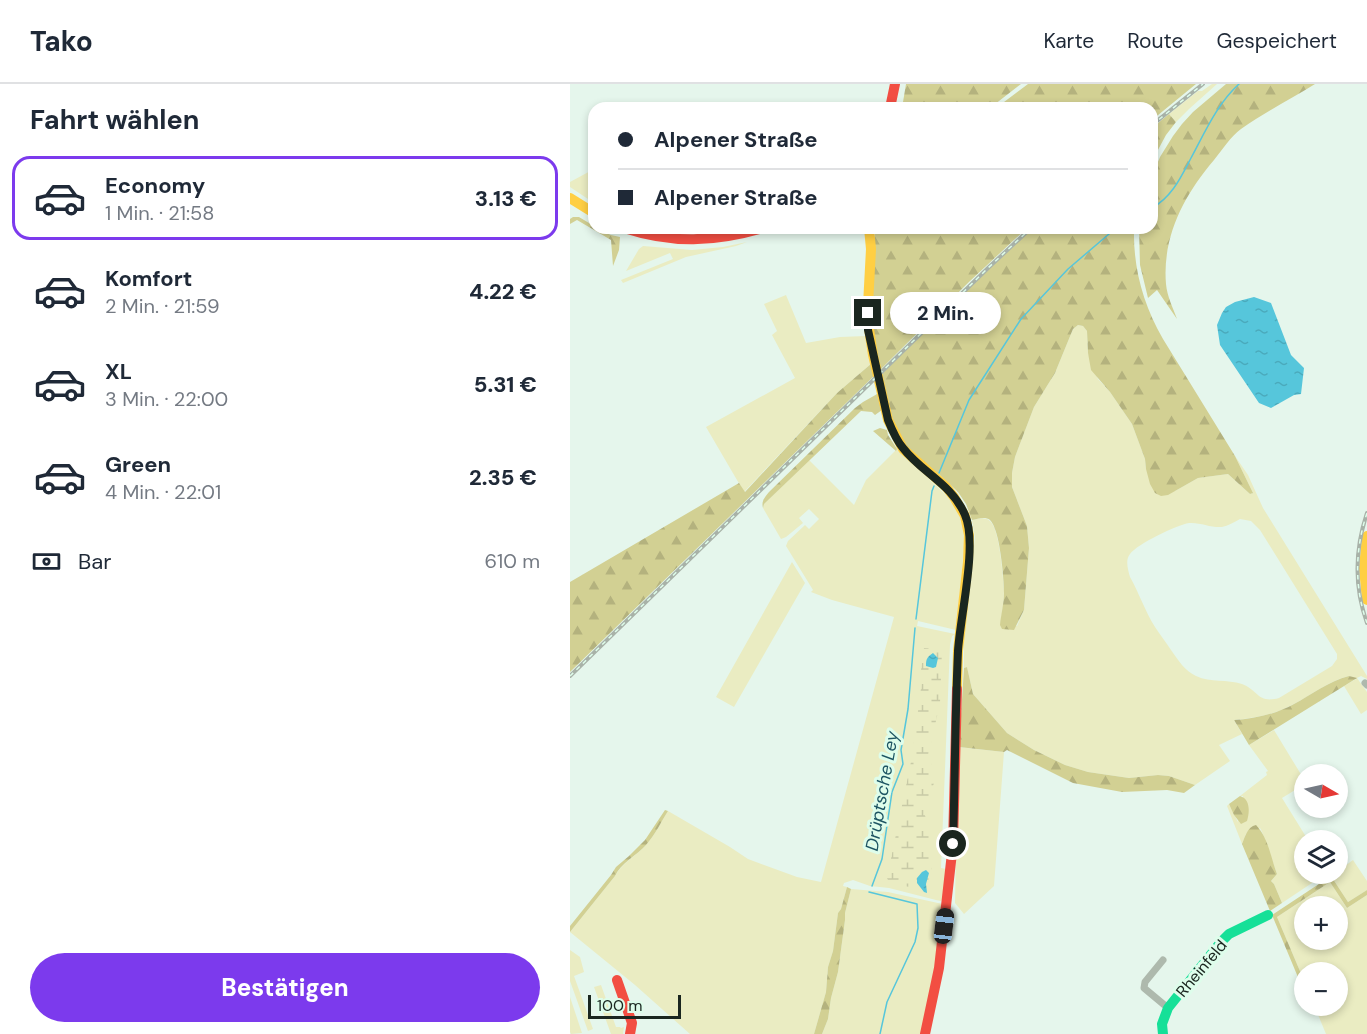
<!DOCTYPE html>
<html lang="de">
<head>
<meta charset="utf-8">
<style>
	:root { --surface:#fff; --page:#f6f6f7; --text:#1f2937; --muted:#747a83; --line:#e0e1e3; --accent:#7c3aed }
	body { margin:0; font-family:"DM Sans",sans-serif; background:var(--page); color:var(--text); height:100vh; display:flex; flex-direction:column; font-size:22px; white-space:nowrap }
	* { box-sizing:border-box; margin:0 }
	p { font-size:20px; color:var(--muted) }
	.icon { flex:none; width:33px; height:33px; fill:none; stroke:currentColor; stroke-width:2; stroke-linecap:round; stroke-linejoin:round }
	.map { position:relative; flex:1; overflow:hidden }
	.panel { display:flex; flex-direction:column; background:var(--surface); width:570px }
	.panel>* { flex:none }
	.banner { position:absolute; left:18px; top:18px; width:570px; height:132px; border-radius:18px; box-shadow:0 3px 9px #0003; display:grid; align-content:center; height:132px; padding:0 30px; background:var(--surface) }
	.needle { width:39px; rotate:99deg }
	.controls { position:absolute; left:724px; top:680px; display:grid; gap:12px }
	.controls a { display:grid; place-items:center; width:54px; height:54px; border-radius:50%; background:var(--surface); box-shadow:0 3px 9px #0003; font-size:30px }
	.scale { position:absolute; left:18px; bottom:15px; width:93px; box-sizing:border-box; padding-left:6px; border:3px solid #1a261f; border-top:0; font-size:16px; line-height:21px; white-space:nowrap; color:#1a261f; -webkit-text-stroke:4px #defdeb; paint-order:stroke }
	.end { position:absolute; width:27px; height:27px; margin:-14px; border:8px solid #1a261f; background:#fff; box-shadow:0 0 0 3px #fff }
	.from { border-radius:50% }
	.bubble { position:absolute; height:42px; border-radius:21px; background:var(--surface); box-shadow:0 3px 9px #0003; font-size:20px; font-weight:800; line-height:42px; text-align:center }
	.car { position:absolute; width:18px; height:36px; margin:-18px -9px; border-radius:8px; box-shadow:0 0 4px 2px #0007; background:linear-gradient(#222 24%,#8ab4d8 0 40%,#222 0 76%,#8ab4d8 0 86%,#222 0) }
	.banner b { display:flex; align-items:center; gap:21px; height:57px; font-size:22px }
	.banner b+b { border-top:2px solid var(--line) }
	.banner i { width:15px; height:15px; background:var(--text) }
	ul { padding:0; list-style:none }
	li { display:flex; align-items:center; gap:18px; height:84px; margin:0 12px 9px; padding:0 18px; border:3px solid transparent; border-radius:18px }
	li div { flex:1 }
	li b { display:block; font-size:22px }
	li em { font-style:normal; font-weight:800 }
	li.current { border-color:var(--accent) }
	li>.icon { width:54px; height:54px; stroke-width:1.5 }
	h2 { padding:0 30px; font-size:27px; line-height:72px }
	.pay { display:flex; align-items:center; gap:15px; height:66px; padding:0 30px; font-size:22px }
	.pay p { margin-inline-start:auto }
	.primary-button { display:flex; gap:12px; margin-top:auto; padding:12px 30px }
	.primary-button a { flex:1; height:69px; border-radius:36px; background:var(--accent); color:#fff; font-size:24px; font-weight:800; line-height:69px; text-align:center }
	header { display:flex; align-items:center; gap:36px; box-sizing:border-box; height:84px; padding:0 30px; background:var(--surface); border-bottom:2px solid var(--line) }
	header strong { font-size:28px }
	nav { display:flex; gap:33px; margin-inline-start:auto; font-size:21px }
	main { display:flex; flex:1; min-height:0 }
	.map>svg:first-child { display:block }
	.green { fill:#eaecc2; fill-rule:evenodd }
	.forest { fill:url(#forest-firs) }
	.wetland { fill:url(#wetland-marsh) }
	.water { fill:url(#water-ripples) }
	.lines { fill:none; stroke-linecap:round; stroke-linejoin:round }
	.stream { stroke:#56c6db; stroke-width:1.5 }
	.street { stroke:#aeb9ad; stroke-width:7 }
	.fast { stroke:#16e098; stroke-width:10 }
	.slow { stroke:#ffcf43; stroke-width:10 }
	.jam { stroke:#f24e42; stroke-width:10 }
	.rail-casing { stroke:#a8b2a8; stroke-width:4 }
	.rail { stroke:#defdeb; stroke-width:1.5; stroke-dasharray:4.5; stroke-linecap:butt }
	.route { stroke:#1a261f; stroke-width:8 }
	.labels { text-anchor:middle; stroke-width:6; stroke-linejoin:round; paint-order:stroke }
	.street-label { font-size:16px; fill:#1a261f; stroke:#defdeb }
	.water-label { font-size:18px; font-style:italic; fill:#1e5563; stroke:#defdeb }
</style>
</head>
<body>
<header>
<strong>Tako</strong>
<nav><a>Karte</a><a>Route</a><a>Gespeichert</a></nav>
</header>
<main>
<section class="panel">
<h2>Fahrt wählen</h2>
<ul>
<li class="current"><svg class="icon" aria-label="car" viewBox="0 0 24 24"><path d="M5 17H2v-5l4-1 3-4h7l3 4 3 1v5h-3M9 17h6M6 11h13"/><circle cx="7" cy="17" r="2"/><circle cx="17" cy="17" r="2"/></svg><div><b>Economy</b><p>1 Min. · 21:58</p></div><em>3.13 €</em></li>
<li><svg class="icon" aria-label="car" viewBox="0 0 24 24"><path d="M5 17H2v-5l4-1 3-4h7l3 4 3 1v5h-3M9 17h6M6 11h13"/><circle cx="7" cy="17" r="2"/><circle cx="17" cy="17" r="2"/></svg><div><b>Komfort</b><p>2 Min. · 21:59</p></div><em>4.22 €</em></li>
<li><svg class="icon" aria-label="car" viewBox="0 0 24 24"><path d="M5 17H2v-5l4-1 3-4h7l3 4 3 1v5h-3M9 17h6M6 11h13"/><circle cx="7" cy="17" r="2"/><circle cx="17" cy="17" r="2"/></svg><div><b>XL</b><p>3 Min. · 22:00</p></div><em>5.31 €</em></li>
<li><svg class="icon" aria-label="car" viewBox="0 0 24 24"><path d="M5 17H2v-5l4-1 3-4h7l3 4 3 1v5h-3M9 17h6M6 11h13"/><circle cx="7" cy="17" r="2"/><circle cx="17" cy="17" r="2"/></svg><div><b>Green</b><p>4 Min. · 22:01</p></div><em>2.35 €</em></li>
</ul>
<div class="pay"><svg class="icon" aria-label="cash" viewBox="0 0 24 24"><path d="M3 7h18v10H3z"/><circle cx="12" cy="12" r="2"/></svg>Bar<p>610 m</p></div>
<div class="primary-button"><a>Bestätigen</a></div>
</section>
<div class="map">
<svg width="797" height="950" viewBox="0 0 797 950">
	<defs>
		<pattern id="forest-firs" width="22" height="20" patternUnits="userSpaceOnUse" patternTransform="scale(1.5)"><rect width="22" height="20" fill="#d2d093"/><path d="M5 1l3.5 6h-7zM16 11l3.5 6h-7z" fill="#b4b27e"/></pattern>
		<pattern id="wetland-marsh" width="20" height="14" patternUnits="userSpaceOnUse" patternTransform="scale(1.5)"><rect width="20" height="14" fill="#eaecc2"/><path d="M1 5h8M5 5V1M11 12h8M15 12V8" fill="none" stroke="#c8caa6"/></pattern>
		<pattern id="water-ripples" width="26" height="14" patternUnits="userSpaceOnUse" patternTransform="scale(1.5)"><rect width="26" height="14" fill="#56c6db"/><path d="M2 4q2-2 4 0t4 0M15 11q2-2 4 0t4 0" fill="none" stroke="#4aaabc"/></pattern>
	</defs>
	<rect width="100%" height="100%" fill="#e5f6ec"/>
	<path class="green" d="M642,0H647L619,25L606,38L599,30L628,7H632Z
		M24,85V119L0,103V98Z
		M177,158L166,162L116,173L53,199L51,196L103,175L100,169L56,187L69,165L73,162L122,166L153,163Z
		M216,211L236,259L270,253L296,252L302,279L267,309L174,408L136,343L225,294L202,251L207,247L194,220Z
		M508,241L513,242L517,247L518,269L528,295L540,308L562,340L575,375L576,385L605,407L628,394L658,390L680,410L683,409L665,372L678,391L693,424L797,592V595L791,592L787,594L797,608V626L791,630L774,602L786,595L779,592C758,597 739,613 720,622C703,631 683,634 664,636L672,650L649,661L660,677L625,701L599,692L588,691L559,694L518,688L495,681L464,666L437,649L403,610L397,583L394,584V549L405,453L402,436C408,435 415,432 420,437C430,446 433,493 434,507C434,517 433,526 431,535L447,542L454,526L459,464L457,442L442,403V389L445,373L464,323L485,289L503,245ZM670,435L681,437L690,446L767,570V575L762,582L709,614C688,620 688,606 672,600C657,595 641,599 626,592C615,587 608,576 601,566C596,558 590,551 585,543C575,527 569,509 560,493C558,486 555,476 560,470C567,460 607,441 619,439C630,438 641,444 652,443C658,442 664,438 670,435Z
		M327,365L381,416C389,428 393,439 395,454L386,546L348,537L347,542L385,550L382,552L380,561L371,784L376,785L373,815L371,817L366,816L319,804L300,802L283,796L274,799L273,802L277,803L271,825L268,829L263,867L258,883L256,908L244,950H120L65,901L0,848L45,792C51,780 67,771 76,761C85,751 91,738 98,727L160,763L178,775L227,793L251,798L324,533L262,516L241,508L243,506L216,462L218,457L235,441L239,445L249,435L239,425L229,434L233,439L216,453L211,455L193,424L194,420L239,376L284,421L296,396Z
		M222,478L235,499L164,623L146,613Z
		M704,646L735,697V700L712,714L738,756H735V763L734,764L735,766V789H757L712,819L704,800L701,797L707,790L692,748L690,744L676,750L672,760L657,722L659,720L668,738L673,712H670L697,691L696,688L698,687L679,661Z
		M388,663L434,668L424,802L394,830L385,819Z
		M783,776L797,797V806L778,818L761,792L765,789H768V787Z
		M760,798L777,824L797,811V950H756L744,921H768V888H735V899L707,833ZM735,822H768V855H735Z
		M281,805L318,808L377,821L355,950H252L258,935L261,914L268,888L275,836V829Z
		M0,866L10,873L14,888L4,892L23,945L18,947L0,897Z
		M31,901L46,943H50L51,944L54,943L53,950H41L24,903Z
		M0,913L12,949L1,950L0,948Z"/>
	<path class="forest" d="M336,0H451L420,24H332Z
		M458,0H626L582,36V24H426Z
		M656,0H745C721,15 695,28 671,45C661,52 652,66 644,76C614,111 592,153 596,200C597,212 603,224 607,235L587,206L578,214L570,181L569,144H582V92L590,73L603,52L612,40L623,28Z
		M599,30L606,38L596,51L582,77V44Z
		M3,133H9L24,142V144L41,151L50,153L49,166L43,182L41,156L7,136L0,140V135Z
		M310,144H457L400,197L310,286L301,244L305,149L308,148Z
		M463,144H564C563,184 573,220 593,255L665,372L683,409L680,410L658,390L628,394L598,411L591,412L585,409L580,400L576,385L575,375L562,340L540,308L521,286L518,269L517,247L513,242L508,241L503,245L485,289L464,323L445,373L442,389V403L457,442L459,464L454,526L444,546L432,545L430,541C431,530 434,520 434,509C434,495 430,445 420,436C415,432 408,435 402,436L396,420L388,408L370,391L341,369L326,349L311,291L403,200Z
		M302,279L305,291L0,588V498L169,399L175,408L267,309Z
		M309,309L312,326L305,331L302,328L291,327L194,420L193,424C191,417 195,413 199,408L285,324L293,318Z
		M310,344L317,346L318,351L327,365L326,367L303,347Z
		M397,583L403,610L437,649L464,666L495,681L518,688L559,694L588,691L599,692L625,701L614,709L597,706L552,708L503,699L437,666L434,668L389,663L394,584Z
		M779,592L787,594L679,661L664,636C684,635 706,630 724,620C741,611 759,597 779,592Z
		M670,712C680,715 680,727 677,737L671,740L664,731L659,720Z
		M95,726L98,727C91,738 85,751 76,761C67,771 50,780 45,792L0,848V842L41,791L46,783L59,772L75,756Z
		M686,741C698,753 701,774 707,790L701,797L704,800L712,819L700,827L672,760C675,753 677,743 686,741Z
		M761,792L778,818L797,806V811L777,824L760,798L707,833L735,899V910L702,831Z
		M277,803L281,805L275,829V836L268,888L261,914L258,935L252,950H244L256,908L258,883L263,867L268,829L271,825Z"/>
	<path class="wetland" d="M354,564L372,565L370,619L358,672L362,682L364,699L354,729L359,742V762L362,791L360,810H353L347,804L320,800L317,794L342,673L353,589L351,586Z"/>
	<path class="water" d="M684,213L701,219L721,271L734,284L731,310L724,311L701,324L689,319L650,261L647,241L652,229L656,223L665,218Z
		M363,569L368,574L366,583L363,584L356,582C356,575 357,573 363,569Z
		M356,786L359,789L356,800L357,809L354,808L347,799V794L352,788Z"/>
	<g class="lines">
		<path class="stream" d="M582,124C602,113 611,93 621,74C635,48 647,20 669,0
			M369,389L399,316L451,235L498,185L546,144
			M346,535L362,407L364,402
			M302,802L312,775L322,708L333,680L331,666L338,625L345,544
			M299,808L347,820L348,844L345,858L317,918L310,950"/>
		<path class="street" d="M795,599L797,601
			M593,876L575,898L574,904L598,924"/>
		<path class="fast" d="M593,950L592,940L598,924L650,859L659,850L698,831"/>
		<path class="slow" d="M0,114L24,129
			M299,144L301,165L298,221L299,245L303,271L318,336L333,365L376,403L384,413L395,432L399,451L398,477L388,567L387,605
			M797,452L794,484L797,516"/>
		<path class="jam" d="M320,24L325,0
			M54,144C103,160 144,158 193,144
			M47,896L62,939L60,950
			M355,950L369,884L383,760L387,605"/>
		<g class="rail-casing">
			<path id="rail" d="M582,41L633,0
				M797,429C785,465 784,503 797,539
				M0,592L418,184L461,144"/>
		</g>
		<use href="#rail" class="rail"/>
	</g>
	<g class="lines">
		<path class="route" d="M298,229V246L318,336C322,346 326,356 333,364C352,389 382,400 395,431C408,460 390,533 388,567C385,631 385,696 383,760"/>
	</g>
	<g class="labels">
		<g class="street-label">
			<text transform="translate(631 884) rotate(-50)" y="6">Rheinfeld</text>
		</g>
		<g class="water-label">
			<text transform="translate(312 707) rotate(-80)" y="6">Drüptsche Ley</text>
		</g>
	</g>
</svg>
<div class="controls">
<a><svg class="needle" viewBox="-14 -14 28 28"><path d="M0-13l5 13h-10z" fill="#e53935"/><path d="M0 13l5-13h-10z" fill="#747a83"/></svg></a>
<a><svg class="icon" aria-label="layers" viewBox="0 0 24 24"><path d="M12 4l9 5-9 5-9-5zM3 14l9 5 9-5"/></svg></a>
<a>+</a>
<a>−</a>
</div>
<div class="scale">100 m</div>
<i class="end from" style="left:383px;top:760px"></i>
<i class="end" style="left:298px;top:229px"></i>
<div class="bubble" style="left:320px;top:208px;width:111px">2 Min.</div>
<i class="car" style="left:374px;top:842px;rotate:7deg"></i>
<div class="banner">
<b><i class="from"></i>Alpener Straße</b>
<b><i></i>Alpener Straße</b>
</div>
</div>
</main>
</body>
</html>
